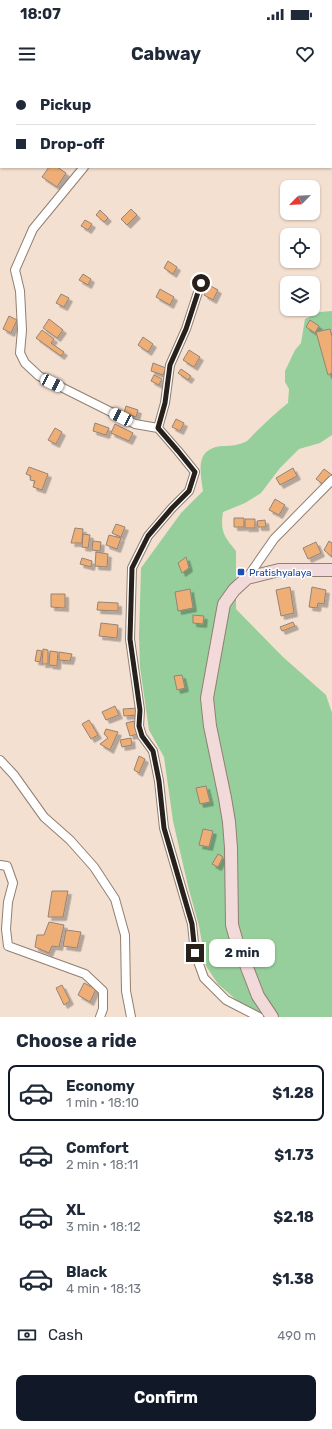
<!DOCTYPE html>
<html lang="en">
<head>
<meta charset="utf-8">
<style>
	:root { --surface:#fff; --page:#f2f2f3; --text:#1f2937; --muted:#747a83; --line:#e0e1e3; --accent:#111827 }
	body { margin:0; font-family:Rubik,sans-serif; background:var(--page); color:var(--text); height:100vh; display:flex; flex-direction:column; font-size:15px; white-space:nowrap }
	* { box-sizing:border-box; margin:0 }
	p { font-size:13px; color:var(--muted) }
	.icon { flex:none; width:22px; height:22px; fill:none; stroke:currentColor; stroke-width:2; stroke-linecap:round; stroke-linejoin:round }
	.map { position:relative; height:937px; overflow:hidden }
	.drawer { display:flex; flex-direction:column; background:var(--surface); flex:1 }
	.drawer>* { flex:none }
	.hud { position:absolute; left:0px; top:0px; width:332px; height:88px; box-shadow:0 1px 3px #0004; display:grid; align-content:center; height:88px; padding:0 16px; background:var(--surface) }
	.needle { width:26px; rotate:246deg }
	.buttons { position:absolute; left:280px; top:100px; display:grid; gap:8px }
	.buttons a { display:grid; place-items:center; width:40px; height:40px; border-radius:8px; background:var(--surface); box-shadow:0 1px 3px #0004; font-size:20px }
	.end { position:absolute; width:18px; height:18px; margin:-9px; border:5px solid #28211b; background:#fff; box-shadow:0 0 0 2px #fff }
	.from { border-radius:50% }
	.bubble { position:absolute; height:28px; border-radius:8px; background:var(--surface); box-shadow:0 1px 3px #0004; font-size:13px; font-weight:700; line-height:28px; text-align:center }
	.car { position:absolute; width:12px; height:24px; margin:-12px -6px; border-radius:5px; box-shadow:0 0 3px 1px #0007; background:linear-gradient(#fff 24%,#345 0 40%,#fff 0 76%,#345 0 86%,#fff 0) }
	.hud b { display:flex; align-items:center; gap:14px; height:38px; font-size:15px }
	.hud b+b { border-top:1px solid var(--line) }
	.hud i { width:10px; height:10px; background:var(--text) }
	ul { padding:0; list-style:none }
	li { display:flex; align-items:center; gap:12px; height:56px; margin:0 8px 6px; padding:0 8px; border:2px solid transparent; border-radius:8px }
	li div { flex:1 }
	li b { display:block; font-size:15px }
	li em { font-style:normal; font-weight:700 }
	li.selected { border-color:var(--accent) }
	li>.icon { width:36px; height:36px; stroke-width:1.5 }
	h2 { padding:0 16px; font-size:18px; line-height:48px }
	.pay { display:flex; align-items:center; gap:10px; height:44px; padding:0 16px; font-size:15px }
	.pay p { margin-inline-start:auto }
	.action { display:flex; gap:8px; margin-top:auto; padding:8px 16px }
	.action a { flex:1; height:46px; border-radius:8px; background:var(--accent); color:#fff; font-size:16px; font-weight:700; line-height:46px; text-align:center }
	.status { display:flex; justify-content:space-between; align-items:center; height:28px; padding:0 20px; background:var(--surface); direction:ltr }
	.status svg { height:11px; fill:currentColor }
	header { display:flex; justify-content:space-between; align-items:center; height:52px; padding:0 16px; background:var(--surface); font-size:18px; font-weight:700 }
	.map>svg:first-child { display:block }
	.green { fill:#96cf9b }
	.building { fill:#efae76; stroke:#958375; filter:url(#shadow) }
	.lines { fill:none; stroke-linecap:round; stroke-linejoin:round }
	.street-casing { stroke:#917f71; stroke-width:10 }
	.secondary-casing { stroke:#917f71; stroke-width:14 }
	.street { stroke:#fff; stroke-width:8 }
	.secondary { stroke:#f2dada; stroke-width:12 }
	.route { stroke:#28211b; stroke-width:5 }
	.transit-dot { fill:#1a4fb4; stroke:#fff; stroke-width:1.5 }
	.labels { text-anchor:middle; stroke-width:3; stroke-linejoin:round; paint-order:stroke }
	.transit-label { font-size:10px; fill:#164399; stroke:#fff; text-anchor:start }
</style>
</head>
<body>
<div class="status"><b>18:07</b><svg viewBox="0 0 49 12"><path d="M0 12V9h3v3zM5 12V6h3v6zM10 12V3h3v9zM15 12V0h3v12zM26 1h20v11H26zM47 4h2v5h-2z"/></svg></div>
<header><svg class="icon" aria-label="menu" viewBox="0 0 24 24"><path d="M4 6h16M4 12h16M4 18h16"/></svg>Cabway<svg class="icon" aria-label="heart" viewBox="0 0 24 24"><path d="M12 20l-8-8c-3-5 5-10 8-4 3-6 11-1 8 4z"/></svg></header>
<div class="map">
<svg width="332" height="937" viewBox="0 0 332 937">
	<defs>
		<filter id="shadow"><feDropShadow dx="3.5" dy="3.5" stdDeviation="0" flood-color="#0004"/></filter>
	</defs>
	<rect width="100%" height="100%" fill="#f4e0d1"/>
	<path class="green" d="M332,231V355L320,363L299,369L280,388L261,413L245,423L223,432C220,452 224,456 236,471V529L283,577L326,615L332,633V937H256L218,904L206,886L199,846L188,806L173,741L164,677L149,650L140,587L139,556L141,488L181,433L203,411C200,390 195,368 223,366C231,366 240,365 247,361C252,357 255,352 260,348C269,339 278,331 288,323L289,309L285,302V291L295,270L301,263L305,239L320,232Z"/>
	<path class="building" d="M49,87H57L66,93L57,107L42,97Z
		M131,129L137,135L127,145L121,139Z
		M100,130L108,138L104,142L96,135Z
		M85,140L92,144L88,150L81,146Z
		M168,181L177,187L173,194L164,188Z
		M83,194L91,199L88,205L79,200Z
		M209,205L218,210L213,220L204,215Z
		M160,209L174,217L170,225L156,217Z
		M61,214L69,218L64,227L56,223Z
		M9,236L17,240L11,253L3,249Z
		M49,239L63,250L57,258L43,248Z
		M310,240L319,246L315,253L306,247Z
		M330,249L332,257V293L328,295L316,252Z
		M42,250L54,259L51,263L64,272L61,276L36,258Z
		M143,257L153,264L148,272L138,265Z
		M189,270L200,277L194,287L183,280Z
		M153,283L166,288L163,295L151,291Z
		M181,289L191,296L188,300L178,293Z
		M154,295L162,299L159,305L151,301Z
		M126,326L138,330L136,337L124,333Z
		M176,339L184,343L180,351L172,347Z
		M95,343L109,348L106,355L93,351Z
		M115,344L133,353L129,361L111,353Z
		M55,348L62,352L56,364L48,360Z
		M29,387L48,394L42,410L33,407L35,401L30,400L31,396L26,394Z
		M293,388L297,396L280,405L276,398Z
		M324,389L332,395L324,405L316,399Z
		M275,419L285,425L279,435L269,430Z
		M234,438H244V447H234Z
		M245,439H255V448H245Z
		M265,440L266,447H258L257,441Z
		M116,444L125,447L121,457L112,453Z
		M75,448L83,449L82,463H71Z
		M83,454L90,455L88,468L82,467Z
		M109,455L121,458L117,469L106,465Z
		M93,461L101,462L100,471L92,470Z
		M329,461L332,463V477L324,470Z
		M316,462L321,473L308,479L303,468Z
		M96,472L108,474L107,487L95,486Z
		M186,477L189,488L182,493L178,483Z
		M82,478L92,481L91,487L80,484Z
		M290,507L294,533L281,536L276,510Z
		M312,507L326,510L324,524L318,523L317,528L309,527Z
		M190,509L193,528L178,531L175,512Z
		M51,514H65V528L51,527Z
		M98,522L118,523V531L97,530Z
		M193,535L204,536L203,544L193,543Z
		M293,542L295,546L282,551L280,547Z
		M101,543L118,545L117,558L99,556Z
		M43,569L48,570V584H42Z
		M37,570L42,571L40,582L35,581Z
		M50,571L58,572L57,586L49,585Z
		M59,572L72,574L70,581L59,580Z
		M182,595L185,608L177,610L174,596Z
		M115,626L119,635L106,640L102,632Z
		M138,628V635L124,636L123,629Z
		M89,640L98,655L91,659L82,644Z
		M134,641L138,654L130,656L126,643Z
		M106,649L118,652L110,670L100,664L108,658L104,654Z
		M131,658L132,665L122,667L120,660Z
		M139,676L145,679L139,693L134,690Z
		M206,706L210,722L200,724L196,708Z
		M203,749L213,751L209,767L199,765Z
		M218,774L223,777L218,787L212,784Z
		M52,811H68L63,837H48Z
		M49,842L64,845L59,867L52,866L49,873L35,867L37,855H44Z
		M66,850L81,852L77,868L63,866Z
		M84,903L96,909L90,922L78,915Z
		M62,905L70,921L64,925L56,908Z"/>
	<g class="lines">
		<g class="street-casing">
			<path id="street" d="M174,1L175,0
				M84,87L33,149L15,190L20,211L22,250L20,273L25,283L39,296L135,344L158,348L178,371L195,392L189,411L172,428L148,456L132,488L130,559L140,630L139,646L142,656L153,671L159,701L164,748L192,844L195,873L204,898L226,920L259,937
				M158,348L165,323L170,285L186,249L201,203
				M247,498L274,459L332,400
				M0,680L14,695L44,737L70,760L94,787L115,819L125,855L126,911L131,937
				M0,785L7,786L13,803L8,822L6,849L8,866L85,894L103,911V929L100,937"/>
		</g>
		<g class="secondary-casing">
			<path id="secondary" d="M272,937L258,916L236,859L232,845L231,768L229,742L225,718L210,646L207,618L224,524L234,510L247,498L279,490H332"/>
		</g>
		<use href="#street" class="street"/>
		<use href="#secondary" class="secondary"/>
	</g>
	<g class="lines">
		<path class="route" d="M195,873L192,844L164,748L159,701L153,671L142,656L139,646L140,630L130,559L132,488L148,456L172,428L189,411L195,392L178,371L158,348L165,323L170,285L186,249L201,203"/>
	</g>
	<rect class="transit-dot" x="237" y="488" width="8" height="8" rx="2"/>
	<g class="labels">
		<g class="transit-label">
			<text x="249" y="496">Pratishyalaya</text>
		</g>
	</g>
</svg>
<div class="buttons">
<a><svg class="needle" viewBox="-14 -14 28 28"><path d="M0-13l5 13h-10z" fill="#e53935"/><path d="M0 13l5-13h-10z" fill="#747a83"/></svg></a>
<a><svg class="icon" aria-label="locate" viewBox="0 0 24 24"><circle cx="12" cy="12" r="6"/><path d="M12 2v4M12 18v4M2 12h4M18 12h4"/></svg></a>
<a><svg class="icon" aria-label="layers" viewBox="0 0 24 24"><path d="M12 4l9 5-9 5-9-5zM3 14l9 5 9-5"/></svg></a>
</div>
<i class="end from" style="left:201px;top:203px"></i>
<i class="end" style="left:195px;top:873px"></i>
<div class="bubble" style="left:209px;top:859px;width:66px">2 min</div>
<i class="car" style="left:52px;top:303px;rotate:116deg"></i>
<i class="car" style="left:121px;top:337px;rotate:297deg"></i>
<div class="hud">
<b><i class="from"></i>Pickup</b>
<b><i></i>Drop-off</b>
</div>
</div>
<section class="drawer">
<h2>Choose a ride</h2>
<ul>
<li class="selected"><svg class="icon" aria-label="car" viewBox="0 0 24 24"><path d="M5 17H2v-5l4-1 3-4h7l3 4 3 1v5h-3M9 17h6M6 11h13"/><circle cx="7" cy="17" r="2"/><circle cx="17" cy="17" r="2"/></svg><div><b>Economy</b><p>1 min · 18:10</p></div><em>$1.28</em></li>
<li><svg class="icon" aria-label="car" viewBox="0 0 24 24"><path d="M5 17H2v-5l4-1 3-4h7l3 4 3 1v5h-3M9 17h6M6 11h13"/><circle cx="7" cy="17" r="2"/><circle cx="17" cy="17" r="2"/></svg><div><b>Comfort</b><p>2 min · 18:11</p></div><em>$1.73</em></li>
<li><svg class="icon" aria-label="car" viewBox="0 0 24 24"><path d="M5 17H2v-5l4-1 3-4h7l3 4 3 1v5h-3M9 17h6M6 11h13"/><circle cx="7" cy="17" r="2"/><circle cx="17" cy="17" r="2"/></svg><div><b>XL</b><p>3 min · 18:12</p></div><em>$2.18</em></li>
<li><svg class="icon" aria-label="car" viewBox="0 0 24 24"><path d="M5 17H2v-5l4-1 3-4h7l3 4 3 1v5h-3M9 17h6M6 11h13"/><circle cx="7" cy="17" r="2"/><circle cx="17" cy="17" r="2"/></svg><div><b>Black</b><p>4 min · 18:13</p></div><em>$1.38</em></li>
</ul>
<div class="pay"><svg class="icon" aria-label="cash" viewBox="0 0 24 24"><path d="M3 7h18v10H3z"/><circle cx="12" cy="12" r="2"/></svg>Cash<p>490 m</p></div>
<div class="action"><a>Confirm</a></div>
</section>
</body>
</html>
